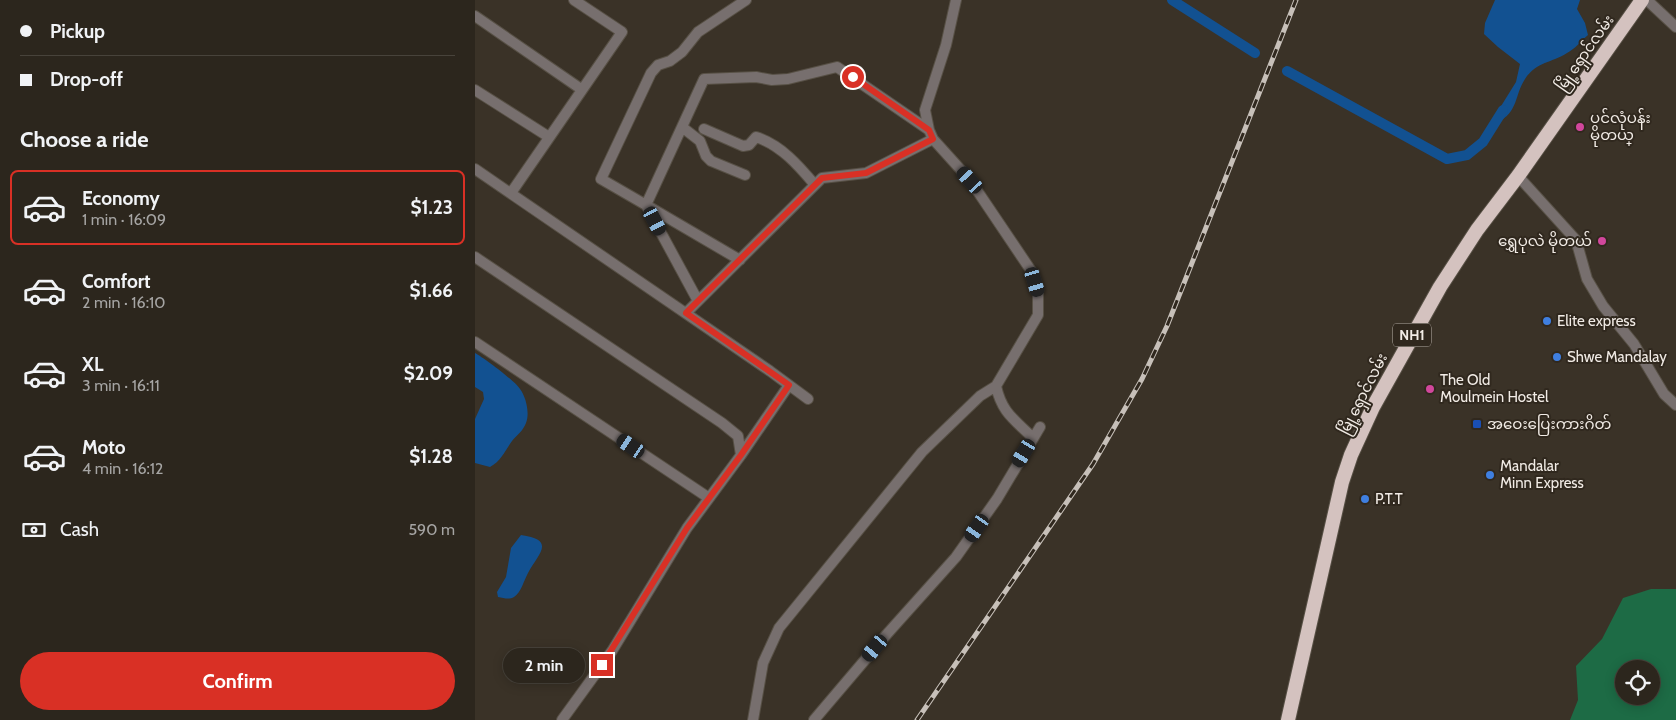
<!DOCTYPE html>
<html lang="en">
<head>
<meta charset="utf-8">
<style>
	:root { --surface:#2c261d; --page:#342e26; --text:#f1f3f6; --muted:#a6a5a4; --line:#48433b; --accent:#d93025 }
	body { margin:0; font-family:Cabin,"Noto Sans Myanmar",sans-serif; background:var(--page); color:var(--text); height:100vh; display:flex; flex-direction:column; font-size:19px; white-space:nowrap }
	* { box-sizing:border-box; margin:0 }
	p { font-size:16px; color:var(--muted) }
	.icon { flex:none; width:28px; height:28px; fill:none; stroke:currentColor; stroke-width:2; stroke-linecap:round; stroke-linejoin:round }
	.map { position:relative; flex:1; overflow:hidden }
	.drawer { display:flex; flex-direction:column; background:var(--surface); width:475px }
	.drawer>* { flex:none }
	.hud { display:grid; align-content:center; height:110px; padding:0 20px; background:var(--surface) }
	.fabs { position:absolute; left:1140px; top:660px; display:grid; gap:10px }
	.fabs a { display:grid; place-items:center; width:45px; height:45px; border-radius:50%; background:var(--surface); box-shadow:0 2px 12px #0003,0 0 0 1px var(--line); font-size:25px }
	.end { position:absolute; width:22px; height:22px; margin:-11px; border:6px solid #d93025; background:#fff; box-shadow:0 0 0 2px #fff }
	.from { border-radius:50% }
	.bubble { position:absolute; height:35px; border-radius:18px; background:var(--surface); box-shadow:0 2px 12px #0003,0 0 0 1px var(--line); font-size:16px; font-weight:800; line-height:35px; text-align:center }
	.car { position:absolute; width:15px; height:30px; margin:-15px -8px; border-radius:6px; box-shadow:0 0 4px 1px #0007; background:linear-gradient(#222 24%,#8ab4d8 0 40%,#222 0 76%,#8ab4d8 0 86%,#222 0) }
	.hud b { display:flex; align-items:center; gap:18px; height:48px; font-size:19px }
	.hud b+b { border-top:1px solid var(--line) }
	.hud i { width:12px; height:12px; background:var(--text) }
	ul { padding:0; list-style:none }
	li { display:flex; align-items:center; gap:15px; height:75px; margin:0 10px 8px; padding:0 10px; border:2px solid transparent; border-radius:8px }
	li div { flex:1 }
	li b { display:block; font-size:19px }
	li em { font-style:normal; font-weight:800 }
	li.active { border-color:var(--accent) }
	li>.icon { width:45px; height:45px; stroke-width:1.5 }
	h2 { padding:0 20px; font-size:22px; line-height:60px }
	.pay { display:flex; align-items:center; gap:12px; height:55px; padding:0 20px; font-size:19px }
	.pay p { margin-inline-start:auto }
	.cta { display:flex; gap:10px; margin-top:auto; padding:10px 20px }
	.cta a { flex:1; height:58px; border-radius:30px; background:var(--accent); color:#fff; font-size:20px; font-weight:800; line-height:58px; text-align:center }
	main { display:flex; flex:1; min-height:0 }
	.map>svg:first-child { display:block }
	.forest { fill:#1d6b45; fill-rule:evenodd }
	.water { fill:#125191 }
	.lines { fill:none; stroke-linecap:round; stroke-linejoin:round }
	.canal { stroke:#125191; stroke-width:10 }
	.minor-casing { stroke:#575045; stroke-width:12 }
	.highway-casing { stroke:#575045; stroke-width:16 }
	.minor { stroke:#776f6e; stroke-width:10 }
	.highway { stroke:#d4c2bf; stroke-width:14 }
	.rail-casing { stroke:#c7c0b9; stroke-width:5 }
	.rail { stroke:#30281e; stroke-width:3; stroke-dasharray:9; stroke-linecap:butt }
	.route { stroke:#d93025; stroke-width:6 }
	.hotel-dot { fill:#d1479c; stroke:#30281e; stroke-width:2 }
	.shop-dot { fill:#3f7fe0; stroke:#30281e; stroke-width:2 }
	.transit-dot { fill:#1a4fb4; stroke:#30281e; stroke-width:2 }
	.labels { text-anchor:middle; stroke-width:4; stroke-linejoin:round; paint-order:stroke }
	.shield { fill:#30281e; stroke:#b7b0a9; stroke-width:1 }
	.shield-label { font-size:14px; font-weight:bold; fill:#f1ebe5 }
	.street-label { font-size:15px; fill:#f1ebe5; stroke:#30281e }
	.poi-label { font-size:15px; fill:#f1ebe5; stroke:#30281e; text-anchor:start }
</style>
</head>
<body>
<main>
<section class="drawer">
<div class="hud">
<b><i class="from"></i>Pickup</b>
<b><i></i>Drop-off</b>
</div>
<h2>Choose a ride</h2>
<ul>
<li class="active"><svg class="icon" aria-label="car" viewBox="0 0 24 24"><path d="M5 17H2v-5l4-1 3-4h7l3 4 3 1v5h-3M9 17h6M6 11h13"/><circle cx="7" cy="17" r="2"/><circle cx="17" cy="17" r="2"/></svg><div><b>Economy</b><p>1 min · 16:09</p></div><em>$1.23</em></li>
<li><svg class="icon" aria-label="car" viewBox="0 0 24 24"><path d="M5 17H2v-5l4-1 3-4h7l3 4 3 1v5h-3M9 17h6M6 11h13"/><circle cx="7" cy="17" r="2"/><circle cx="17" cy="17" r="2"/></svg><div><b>Comfort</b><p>2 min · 16:10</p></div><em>$1.66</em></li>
<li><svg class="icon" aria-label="car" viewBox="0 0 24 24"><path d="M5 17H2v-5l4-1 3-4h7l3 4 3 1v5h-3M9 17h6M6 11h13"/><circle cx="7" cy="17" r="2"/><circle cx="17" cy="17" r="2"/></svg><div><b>XL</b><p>3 min · 16:11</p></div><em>$2.09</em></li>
<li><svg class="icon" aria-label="car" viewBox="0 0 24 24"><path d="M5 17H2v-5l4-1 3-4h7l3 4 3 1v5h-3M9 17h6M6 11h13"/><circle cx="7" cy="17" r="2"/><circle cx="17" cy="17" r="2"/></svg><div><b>Moto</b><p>4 min · 16:12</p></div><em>$1.28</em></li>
</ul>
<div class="pay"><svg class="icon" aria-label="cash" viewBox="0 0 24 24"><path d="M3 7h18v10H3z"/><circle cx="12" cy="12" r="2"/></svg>Cash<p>590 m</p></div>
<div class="cta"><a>Confirm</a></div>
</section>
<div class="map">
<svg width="1201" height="720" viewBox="0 0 1201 720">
	<rect width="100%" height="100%" fill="#3a3227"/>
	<path class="forest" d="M1176,589H1201V720H1095L1103,700L1101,666L1127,639L1148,598ZM1149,669H1176V696H1149Z"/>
	<path class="water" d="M1020,0H1105L1102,9L1110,23L1113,35C1106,41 1100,49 1092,53C1077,63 1062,61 1050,79C1039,96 1044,111 1022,123L1018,119L1041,82L1045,64L1023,47L1009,34L1010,23Z
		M0,353C9,358 39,380 45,389C51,397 55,413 51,423C48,431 42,435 37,441C30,451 26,461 15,467L0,463V419L9,399L8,392L0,387Z
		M46,535C82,540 63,554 53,573C49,580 46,593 39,597C34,600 29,598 23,597L22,592L31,577L36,548Z"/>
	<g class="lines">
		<path class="canal" d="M697,0L780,53
			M812,71L972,159L992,155L1008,142L1028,110"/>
		<g class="minor-casing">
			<path id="minor" d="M1172,0L1201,27
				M0,16L106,89
				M0,90L74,137
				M207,127L225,141L231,156L236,161L270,175
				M229,129L268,146L274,145L281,137C306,145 324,166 340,185
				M0,169L295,371L333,399
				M1043,176L1101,240L1112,279L1128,306L1159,344L1189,394L1201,405
				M36,193L147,32L99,0
				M0,257L247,423L263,436L266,455
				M265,260L171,205L229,79L281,77L297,80L313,79L362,67L454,130
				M223,301L171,205L126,179L176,73L183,65L195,61L207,52L223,32L271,0
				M211,313L347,178L391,173L458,139
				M0,342L234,498
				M521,386C527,413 539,419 558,438
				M87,720L137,651L212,528L266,455L314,385
				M278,720L288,663L304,628L447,452L505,396L521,386L563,315V293L557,272L495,180L458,139L454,130L450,110L471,45L481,0
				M339,720L412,634L481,557L522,499L565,427"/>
		</g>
		<g class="highway-casing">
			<path id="highway" d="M813,720L867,482L876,455L898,407L965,287L1002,230L1043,176L1167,0"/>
		</g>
		<use href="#minor" class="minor"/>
		<use href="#highway" class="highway"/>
		<g class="rail-casing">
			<path id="rail" d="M442,720L618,464L667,379L692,326L713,273L821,0"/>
		</g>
		<use href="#rail" class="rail"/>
	</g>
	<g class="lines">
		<path class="route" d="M127,665L212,528L266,455L314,385L211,313L347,178L391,173L458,139L454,130L378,77"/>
	</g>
	<g class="hotel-dot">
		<circle cx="1105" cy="127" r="5"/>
		<circle cx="1127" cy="241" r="5"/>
		<circle cx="955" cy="389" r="5"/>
	</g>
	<g class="shop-dot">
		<circle cx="1072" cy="321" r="5"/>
		<circle cx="1082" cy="357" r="5"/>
		<circle cx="1015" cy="475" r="5"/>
		<circle cx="890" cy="499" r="5"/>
	</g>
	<rect class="transit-dot" x="997" y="419" width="10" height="10" rx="2.5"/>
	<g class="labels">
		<rect class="shield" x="918" y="323.5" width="38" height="23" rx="4"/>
		<g class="shield-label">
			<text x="937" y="340">NH1</text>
		</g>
		<g class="street-label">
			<text transform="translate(1110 53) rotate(-55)" y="5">မြို့ရှောင်လမ်း</text>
			<text transform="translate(888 394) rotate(-63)" y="5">မြို့ရှောင်လမ်း</text>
		</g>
		<g class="poi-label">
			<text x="1115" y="123">ပင်လုံပန်း<tspan x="1115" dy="17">မိုတယ္</tspan></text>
			<text x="1117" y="246" text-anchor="end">ရွှေပုလဲ မိုတယ်</text>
			<text x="1082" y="326">Elite express</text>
			<text x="1092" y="362">Shwe Mandalay</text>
			<text x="965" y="385">The Old<tspan x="965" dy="17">Moulmein Hostel</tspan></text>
			<text x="1012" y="429">အဝေးပြေးကားဂိတ်</text>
			<text x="1025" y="471">Mandalar<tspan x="1025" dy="17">Minn Express</tspan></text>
			<text x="900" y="504">P.T.T</text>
		</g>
	</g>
</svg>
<div class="fabs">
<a><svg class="icon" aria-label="locate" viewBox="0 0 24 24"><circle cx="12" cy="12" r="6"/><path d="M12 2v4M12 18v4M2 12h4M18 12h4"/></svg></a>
</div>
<i class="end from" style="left:378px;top:77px"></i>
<i class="end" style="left:127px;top:665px"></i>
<div class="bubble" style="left:28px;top:648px;width:82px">2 min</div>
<i class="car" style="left:495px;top:180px;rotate:318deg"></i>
<i class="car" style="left:180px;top:221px;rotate:152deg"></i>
<i class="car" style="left:560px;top:282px;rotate:163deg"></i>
<i class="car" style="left:156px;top:446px;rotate:304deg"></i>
<i class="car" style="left:549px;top:453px;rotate:211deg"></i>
<i class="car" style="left:502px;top:528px;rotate:215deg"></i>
<i class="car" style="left:400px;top:648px;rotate:220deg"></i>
</div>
</main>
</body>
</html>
